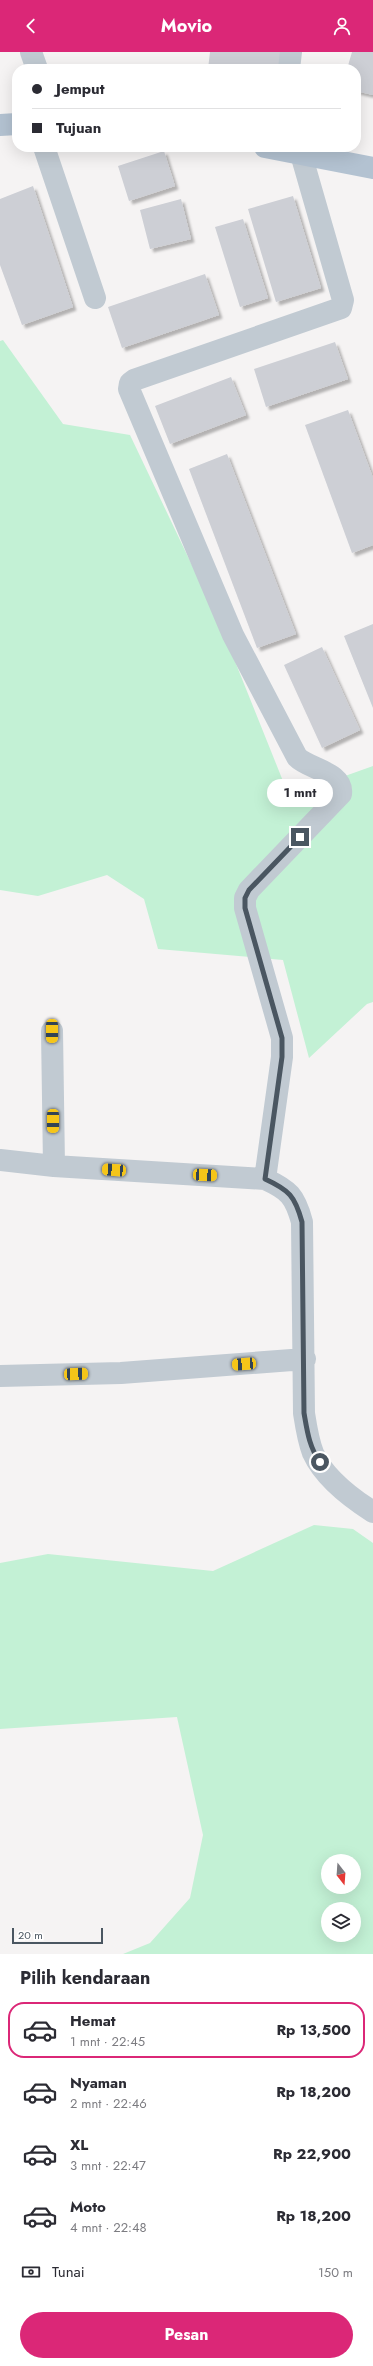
<!DOCTYPE html>
<html lang="id">
<head>
<meta charset="utf-8">
<style>
	:root { --surface:#fff; --page:#f7f7f7; --text:#2b2b33; --muted:#7c7c81; --line:#e1e1e2; --accent:#db2777 }
	body { margin:0; font-family:Jost,sans-serif; background:var(--page); color:var(--text); height:100vh; display:flex; flex-direction:column; font-size:15px; white-space:nowrap }
	* { box-sizing:border-box; margin:0 }
	p { font-size:13px; color:var(--muted) }
	.icon { flex:none; width:22px; height:22px; fill:none; stroke:currentColor; stroke-width:2; stroke-linecap:round; stroke-linejoin:round }
	.map { position:relative; height:1902px; overflow:hidden }
	.side { display:flex; flex-direction:column; background:var(--surface); flex:1 }
	.side>* { flex:none }
	.guide { position:absolute; left:12px; top:12px; width:349px; height:88px; border-radius:16px; box-shadow:0 4px 16px #0002; display:grid; align-content:center; height:88px; padding:0 20px; background:var(--surface) }
	.needle { width:26px; rotate:163deg }
	.controls { position:absolute; left:321px; top:1802px; display:grid; gap:8px }
	.controls a { display:grid; place-items:center; width:40px; height:40px; border-radius:50%; background:var(--surface); box-shadow:0 4px 16px #0002; font-size:20px }
	.scale { position:absolute; left:12px; bottom:10px; width:91px; box-sizing:border-box; padding-left:4px; border:2px solid #4a5661; border-top:0; font-size:11px; line-height:14px; white-space:nowrap; color:#4a5661; -webkit-text-stroke:3px #fff; paint-order:stroke }
	.end { position:absolute; width:18px; height:18px; margin:-9px; border:5px solid #4a5661; background:#fff; box-shadow:0 0 0 2px #fff }
	.from { border-radius:50% }
	.bubble { position:absolute; height:28px; border-radius:14px; background:var(--surface); box-shadow:0 4px 16px #0002; font-size:13px; font-weight:700; line-height:28px; text-align:center }
	.car { position:absolute; width:12px; height:24px; margin:-12px -6px; border-radius:5px; box-shadow:0 0 3px 1px #0007; background:linear-gradient(#f5c518 24%,#345 0 40%,#f5c518 0 76%,#345 0 86%,#f5c518 0) }
	.guide b { display:flex; align-items:center; gap:14px; height:38px; font-size:15px }
	.guide b+b { border-top:1px solid var(--line) }
	.guide i { width:10px; height:10px; background:var(--text) }
	ul { padding:0; list-style:none }
	li { display:flex; align-items:center; gap:12px; height:56px; margin:0 8px 6px; padding:0 12px; border:2px solid transparent; border-radius:16px }
	li div { flex:1 }
	li b { display:block; font-size:15px }
	li em { font-style:normal; font-weight:700 }
	li.on { border-color:var(--accent) }
	li>.icon { width:36px; height:36px; stroke-width:1.5 }
	h2 { padding:0 20px; font-size:18px; line-height:48px }
	.pay { display:flex; align-items:center; gap:10px; height:44px; padding:0 20px; font-size:15px }
	.pay p { margin-inline-start:auto }
	.cta { display:flex; gap:8px; margin-top:auto; padding:8px 20px }
	.cta a { flex:1; height:46px; border-radius:24px; background:var(--accent); color:#fff; font-size:16px; font-weight:700; line-height:46px; text-align:center }
	header { display:flex; justify-content:space-between; align-items:center; height:52px; padding:0 20px; background:var(--accent); color:#fff; font-size:18px; font-weight:700 }
	.map>svg:first-child { display:block }
	.green { fill:#c3f1d5; fill-rule:evenodd }
	.building { fill:#cdcfd5; filter:url(#shadow) }
	.lines { fill:none; stroke-linecap:round; stroke-linejoin:round }
	.minor { stroke:#c1cad2; stroke-width:22 }
	.primary { stroke:#b3c2d1; stroke-width:22 }
	.route { stroke:#4a5661; stroke-width:5 }
</style>
</head>
<body>
<header><svg class="icon" aria-label="back" viewBox="0 0 24 24"><path d="M15 5l-7 7 7 7"/></svg>Movio<svg class="icon" aria-label="person" viewBox="0 0 24 24"><circle cx="12" cy="8" r="4"/><path d="M4 21q1-7 8-7t8 7"/></svg></header>
<div class="map">
<svg width="373" height="1902" viewBox="0 0 373 1902">
	<defs>
		<filter id="shadow"><feDropShadow dx="3.5" dy="3.5" stdDeviation="1" flood-color="#0004"/></filter>
	</defs>
	<rect width="100%" height="100%" fill="#f5f3f3"/>
	<path class="green" d="M3,288L63,372L130,383L220,572L289,744L373,714V950L367,952L309,1006L283,908L158,897L144,847L107,823L38,844L0,838V289Z
		M314,1473L353,1477L373,1491V1902H123L150,1891L190,1846L203,1783L177,1665L0,1677V1511L48,1502L213,1519ZM328,1809H354V1835H328ZM328,1857H354V1883H328Z"/>
	<path class="building" d="M210,0H284L282,17H208Z
		M352,0H373V43L356,39V17H347Z
		M164,99L175,134L129,149L118,114Z
		M33,134L73,255L22,273L0,213V147Z
		M293,144L321,236L276,250L248,157Z
		M181,147L191,187L150,197L140,158Z
		M243,167L268,246L240,255L215,175Z
		M205,222L219,263L122,296L108,255Z
		M335,290L348,327L266,355L254,317Z
		M231,325L246,363L170,392L155,354Z
		M348,358L373,426V493L352,501L305,373Z
		M227,402L296,582L257,596L189,417Z
		M373,572V656L344,584Z
		M322,595L360,678L322,696L284,613Z"/>
	<g class="lines">
		<path class="minor" d="M31,0L37,17
			M289,17L291,0
			M44,95L95,246
			M52,979L54,1114
			M0,1108L54,1114L265,1127C289,1138 295,1144 302,1170L304,1361C306,1374 308,1388 313,1401C324,1425 351,1446 373,1460
			M265,1127L282,1005V986L245,856V846L249,838L341,742C344,720 308,717 297,705L233,583L129,337L130,331L134,328L341,256L343,248L301,102
			M0,1324L121,1321L305,1307"/>
		<path class="primary" d="M0,73L17,72
			M265,95L373,116"/>
	</g>
	<g class="lines">
		<path class="route" d="M300,785L249,838L245,846V856L282,986V1005L265,1127C289,1138 295,1144 302,1170L304,1361C307,1378 309,1395 320,1410"/>
	</g>
</svg>
<div class="controls">
<a><svg class="needle" viewBox="-14 -14 28 28"><path d="M0-13l5 13h-10z" fill="#e53935"/><path d="M0 13l5-13h-10z" fill="#7c7c81"/></svg></a>
<a><svg class="icon" aria-label="layers" viewBox="0 0 24 24"><path d="M12 4l9 5-9 5-9-5zM3 14l9 5 9-5"/></svg></a>
</div>
<div class="scale">20 m</div>
<i class="end from" style="left:320px;top:1410px"></i>
<i class="end" style="left:300px;top:785px"></i>
<div class="bubble" style="left:267px;top:727px;width:66px">1 mnt</div>
<i class="car" style="left:52px;top:979px;rotate:180deg"></i>
<i class="car" style="left:53px;top:1069px;rotate:180deg"></i>
<i class="car" style="left:114px;top:1118px;rotate:274deg"></i>
<i class="car" style="left:205px;top:1123px;rotate:93deg"></i>
<i class="car" style="left:244px;top:1312px;rotate:266deg"></i>
<i class="car" style="left:76px;top:1322px;rotate:88deg"></i>
<div class="guide">
<b><i class="from"></i>Jemput</b>
<b><i></i>Tujuan</b>
</div>
</div>
<section class="side">
<h2>Pilih kendaraan</h2>
<ul>
<li class="on"><svg class="icon" aria-label="car" viewBox="0 0 24 24"><path d="M5 17H2v-5l4-1 3-4h7l3 4 3 1v5h-3M9 17h6M6 11h13"/><circle cx="7" cy="17" r="2"/><circle cx="17" cy="17" r="2"/></svg><div><b>Hemat</b><p>1 mnt · 22:45</p></div><em>Rp 13,500</em></li>
<li><svg class="icon" aria-label="car" viewBox="0 0 24 24"><path d="M5 17H2v-5l4-1 3-4h7l3 4 3 1v5h-3M9 17h6M6 11h13"/><circle cx="7" cy="17" r="2"/><circle cx="17" cy="17" r="2"/></svg><div><b>Nyaman</b><p>2 mnt · 22:46</p></div><em>Rp 18,200</em></li>
<li><svg class="icon" aria-label="car" viewBox="0 0 24 24"><path d="M5 17H2v-5l4-1 3-4h7l3 4 3 1v5h-3M9 17h6M6 11h13"/><circle cx="7" cy="17" r="2"/><circle cx="17" cy="17" r="2"/></svg><div><b>XL</b><p>3 mnt · 22:47</p></div><em>Rp 22,900</em></li>
<li><svg class="icon" aria-label="car" viewBox="0 0 24 24"><path d="M5 17H2v-5l4-1 3-4h7l3 4 3 1v5h-3M9 17h6M6 11h13"/><circle cx="7" cy="17" r="2"/><circle cx="17" cy="17" r="2"/></svg><div><b>Moto</b><p>4 mnt · 22:48</p></div><em>Rp 18,200</em></li>
</ul>
<div class="pay"><svg class="icon" aria-label="cash" viewBox="0 0 24 24"><path d="M3 7h18v10H3z"/><circle cx="12" cy="12" r="2"/></svg>Tunai<p>150 m</p></div>
<div class="cta"><a>Pesan</a></div>
</section>
</body>
</html>
